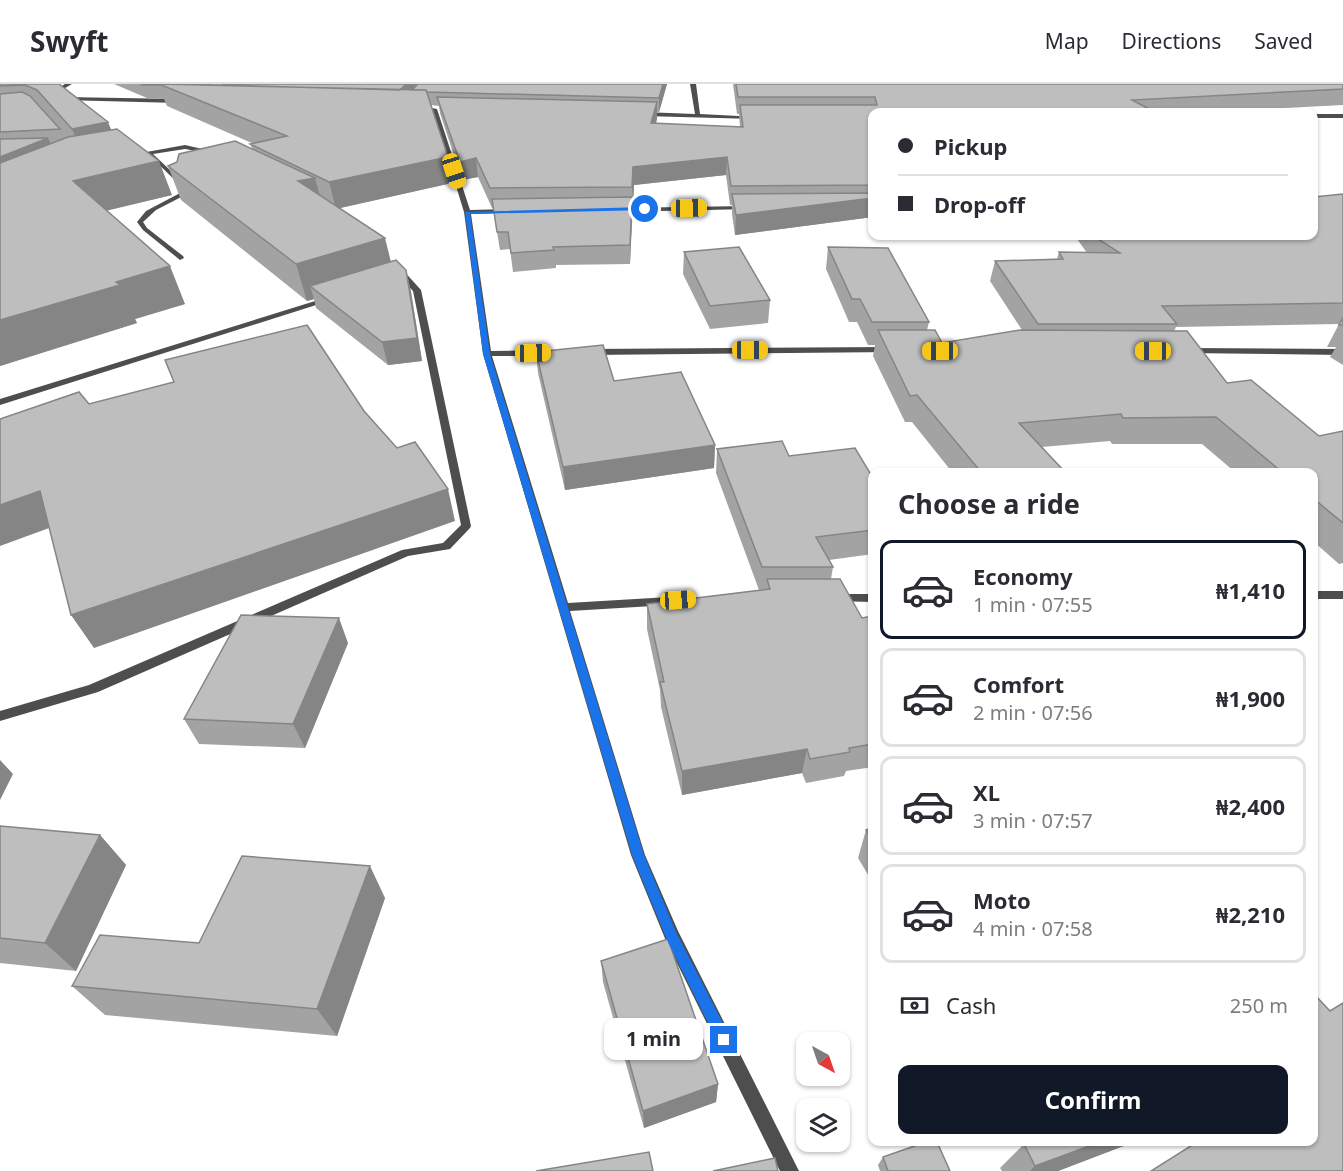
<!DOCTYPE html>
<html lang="en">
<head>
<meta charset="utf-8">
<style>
	:root { --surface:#fff; --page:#f2f2f3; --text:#2b2b33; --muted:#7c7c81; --line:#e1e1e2; --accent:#111827 }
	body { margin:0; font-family:"Noto Sans",sans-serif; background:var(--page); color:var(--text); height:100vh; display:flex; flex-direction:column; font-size:22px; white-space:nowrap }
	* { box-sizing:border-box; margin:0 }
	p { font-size:20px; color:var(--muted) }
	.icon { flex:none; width:33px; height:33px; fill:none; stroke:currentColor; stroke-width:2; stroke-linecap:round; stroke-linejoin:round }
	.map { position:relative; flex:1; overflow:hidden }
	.details { position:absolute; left:868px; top:384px; width:450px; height:678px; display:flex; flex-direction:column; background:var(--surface); border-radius:12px; box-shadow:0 2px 4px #0004 }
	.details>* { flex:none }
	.top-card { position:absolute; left:868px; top:24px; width:450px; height:132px; border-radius:12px; box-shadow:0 2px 4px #0004; display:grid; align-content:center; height:132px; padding:0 30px; background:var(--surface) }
	.needle { width:39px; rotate:140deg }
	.buttons { position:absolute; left:796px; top:948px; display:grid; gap:12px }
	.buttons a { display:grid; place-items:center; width:54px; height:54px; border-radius:12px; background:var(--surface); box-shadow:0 2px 4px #0004; font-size:30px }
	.end { position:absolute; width:27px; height:27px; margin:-14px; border:8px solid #1a73e8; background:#fff; box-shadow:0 0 0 3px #fff }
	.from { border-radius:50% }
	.bubble { position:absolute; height:42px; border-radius:12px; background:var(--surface); box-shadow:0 2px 4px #0004; font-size:20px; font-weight:700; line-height:42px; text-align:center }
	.car { position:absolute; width:18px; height:36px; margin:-18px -9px; border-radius:8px; box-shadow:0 0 4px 2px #0007; background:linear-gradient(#f5c518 24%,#345 0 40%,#f5c518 0 76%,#345 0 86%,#f5c518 0) }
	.top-card b { display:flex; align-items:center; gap:21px; height:57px; font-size:22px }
	.top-card b+b { border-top:2px solid var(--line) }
	.top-card i { width:15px; height:15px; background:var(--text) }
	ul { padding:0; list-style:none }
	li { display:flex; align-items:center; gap:18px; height:99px; margin:0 12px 9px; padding:0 18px; border:3px solid var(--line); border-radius:12px }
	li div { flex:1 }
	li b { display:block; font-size:22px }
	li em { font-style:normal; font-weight:700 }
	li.current { border-color:var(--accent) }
	li>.icon { width:54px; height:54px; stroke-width:1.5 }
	h2 { padding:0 30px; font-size:27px; line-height:72px }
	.pay { display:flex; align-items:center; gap:15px; height:66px; padding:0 30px; font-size:22px }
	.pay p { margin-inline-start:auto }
	.cta { display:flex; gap:12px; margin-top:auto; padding:12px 30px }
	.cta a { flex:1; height:69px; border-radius:12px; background:var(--accent); color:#fff; font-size:24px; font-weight:700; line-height:69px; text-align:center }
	header { display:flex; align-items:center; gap:36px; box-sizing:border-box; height:84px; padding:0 30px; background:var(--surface); border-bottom:2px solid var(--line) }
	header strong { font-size:28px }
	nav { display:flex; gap:33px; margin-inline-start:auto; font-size:21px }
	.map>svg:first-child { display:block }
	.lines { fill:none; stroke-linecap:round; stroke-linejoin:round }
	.service { fill:#4e4e4e; fill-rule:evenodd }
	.minor { fill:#4e4e4e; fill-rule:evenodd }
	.wall { fill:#a3a3a3 }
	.shaded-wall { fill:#858585 }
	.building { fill:#bebebe; stroke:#858585; stroke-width:1.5 }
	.route { fill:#1a73e8 }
</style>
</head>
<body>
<header>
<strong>Swyft</strong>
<nav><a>Map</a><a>Directions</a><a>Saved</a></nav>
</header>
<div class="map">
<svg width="1343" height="1087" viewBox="0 0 1343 1087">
	<rect width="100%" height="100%" fill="#fff"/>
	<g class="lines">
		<path class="service" d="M185,61L216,68L213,70L185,65L153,70L189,104L187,110L156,126L143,138L147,144L183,172L184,174L180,176L143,146L137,138L146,127L182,108L183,104L148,70L133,73L130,71Z
			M395,184H401L421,206L471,442L470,444L450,465L408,472L98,608L0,637V627L89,601L402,466L443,459L461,441L413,207L395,188Z
			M328,213L335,215L0,321V315Z"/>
		<path class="minor" d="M65,0H72L53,11L48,10Z
			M690,0H696L700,30L758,33L755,35L643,32L640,30L643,28L695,30Z
			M64,13L179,15L182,17L179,19L62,16Z
			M432,24L437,25L470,126L508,125L511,127L508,129L471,130L491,267L552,266L556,269L552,272H492L568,519L686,512L692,516L686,520L570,527L645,771L678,847L799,1087H780L666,857L631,771L483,270L464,128Z
			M1314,30H1343V34H1314Z
			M748,122L750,123V125L616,128L613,126L616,124Z
			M891,263L895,266L894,268L590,271L586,268L590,265Z
			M1187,264L1343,265V271L1184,269V265Z
			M1314,507H1343V515H1314Z
			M836,510H873V518L832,517L830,514L832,511Z"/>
	</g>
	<path class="wall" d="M0,0H59L111,46L172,111L107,126L185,220L135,235L137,239L0,282Z
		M114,0H667L659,28H657L656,39L740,43L739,30H737L733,0H1343V21L1206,28H873V133L735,151L732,130V121H730L726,91L634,101L630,180L556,181V184L513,188L510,165L500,166L493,124H492L478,93L462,96L440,29L439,22L431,21L448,73L452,99L339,124L391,178L406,186L411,208L422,277L388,281L316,224L314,215L307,217L181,116L168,82L252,64L250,60H254L167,22L164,15L147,14Z
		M1343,110V281L1330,273L1336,263H1327L1339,240L1176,243L1174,247L1227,299L1319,352L1343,347V479L1339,480L1314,458V388H1235L1202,360H1112L1110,357L1042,363L1065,388H952L912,338H905L873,272L875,261H868L857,238H849L826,185L828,163L929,238L927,246L942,259L1022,246L990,197L995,177L1057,175L1059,168L1087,169L1075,152H1314Z
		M684,168L770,216L768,239L710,245L683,190Z
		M536,268L614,297L715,361L714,384L565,406L538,289Z
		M717,365L789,372L873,394V470L829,476L833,483L831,495L862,534L873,532V683L846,687L844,692L806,699L802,689L682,711L661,623L660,606L647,545V520L759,506L716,389Z
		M348,559L305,664L199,660L184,635Z
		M0,742L100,751L126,781L76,887L0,879Z
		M873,743V799L858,774L866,746Z
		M385,814L337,952L105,931L72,902L199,859Z
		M601,877L718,1000L716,1018L644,1044L603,898Z
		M1024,1058H1134L1058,1087H1002L1000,1084L1025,1059Z
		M883,1073L950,1087H880L878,1081Z"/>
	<path class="shaded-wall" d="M406,0H422L411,7H398Z
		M663,0H667L659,28V14Z
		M657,18V35L652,56L651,39Z
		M108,38L121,69L86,77L72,45Z
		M48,54L63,86L0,113V72Z
		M448,73L452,99L336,125L329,98Z
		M727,73L726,91L634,101L633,122L632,103L633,83Z
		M476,74L478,93L462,96L460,78Z
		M159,77L172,111L89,131L73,97Z
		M315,94L324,127L298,97Z
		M632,113V131L630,180V161Z
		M873,114V133L735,151L736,131Z
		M385,154L394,190L310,202L314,215L307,217L296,180Z
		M170,182L185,220L135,235L137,239L0,282V236L116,198Z
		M406,186L411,208L422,277L388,281L382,258Z
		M715,361L714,384L565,406L563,383Z
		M448,405L455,437L94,564L71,531Z
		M40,407L60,440L0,462V421Z
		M339,534L348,559L305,664L293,640Z
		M807,665L802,689L682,711V687Z
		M0,676L13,690L0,716Z
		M100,751L126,781L76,887L45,859Z
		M370,782L385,814L337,952L317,925Z
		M718,1000L716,1018L644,1044L643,1027Z
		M1100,1058H1134L1058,1087H1030L1035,1082Z"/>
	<path class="building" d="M0,0H59L108,38L72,45L37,6L25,1L0,2Z
		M141,0H159V1H142Z
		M159,0L426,6L448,73L329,98L250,60L287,52Z
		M170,0H211L210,1Z
		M224,0H406L400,6L222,1Z
		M418,0H663L659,14L427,8L426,6H412Z
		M736,0H1343V5L1132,16L1155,28H873V101L731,102L727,73L633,83L632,103L490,104L476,74L460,78L437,13L657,18L651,39L743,43L740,21H877L875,13H738Z
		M22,8L30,12L60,45L0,48V10Z
		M117,45L159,77L73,97L170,182L116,198L120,201L0,236V79L68,53Z
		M48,54L0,73V55Z
		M235,57L315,94L298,97L385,154L296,180L168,82L177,78L179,70Z
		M873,109V114L736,131L732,110Z
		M1343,110V219L1162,222L1177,240H1038L995,177L1063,175L1059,168L1120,169L1098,155L1096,152H1314V113Z
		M632,113L630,161L553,163L554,166L511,169L508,148H497L492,115Z
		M739,163L770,216L710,222L684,168Z
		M828,163L888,164L929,238H872L860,215H852Z
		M396,176L406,186L417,254L382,258L310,202Z
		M1343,234V241H1339Z
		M307,241L364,327L397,364L415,358L448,405L71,531L40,407L0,421V335L79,308L89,320L174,298L165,276Z
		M878,246H935L942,259L1020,246L1187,247L1227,299L1251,296L1319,352L1343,347V439L1314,415V388H1282L1216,333L1123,334L1121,330L1019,339L1065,388H981L917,311L910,312Z
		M603,261L614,297L681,288L715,361L563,383L536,268Z
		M782,357L789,372L855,364L873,394V446L816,453L833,483H762L717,365Z
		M767,495H840L862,534L873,532V660L849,664L850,668L810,675L807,665L682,687L660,598H664L647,520L770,505Z
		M241,531L339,534L293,640L184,635Z
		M0,742L100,751L45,859L0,854Z
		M873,743V756L866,746Z
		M242,772L370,782L317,925L72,902L100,851L199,859Z
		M668,855L718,1000L643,1027L601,877Z
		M1314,910L1330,927L1343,919V1087H1151L1197,1058H1314Z
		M926,1058H937L950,1087H888L883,1073Z
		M1028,1058H1100L1035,1082L1024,1060Z
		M649,1068L653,1087H536Z
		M775,1074L778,1087H713Z"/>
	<path class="route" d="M645,123L647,126L470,130L490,270L644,771L676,848L729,951L731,956L729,961L724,963L719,961L667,856L632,771L483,270L465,128Z"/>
</svg>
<div class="buttons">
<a><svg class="needle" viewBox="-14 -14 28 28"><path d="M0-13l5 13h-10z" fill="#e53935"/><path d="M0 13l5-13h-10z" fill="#7c7c81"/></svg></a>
<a><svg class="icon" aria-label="layers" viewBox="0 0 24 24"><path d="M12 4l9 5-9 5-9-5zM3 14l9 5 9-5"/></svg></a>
</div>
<i class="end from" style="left:645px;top:125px"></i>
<i class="end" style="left:724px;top:956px"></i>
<div class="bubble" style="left:604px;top:934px;width:99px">1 min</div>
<i class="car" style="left:454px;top:87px;rotate:162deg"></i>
<i class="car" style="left:689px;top:124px;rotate:89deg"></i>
<i class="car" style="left:750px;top:266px;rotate:90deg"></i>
<i class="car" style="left:940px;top:267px;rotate:270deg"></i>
<i class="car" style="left:1153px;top:267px;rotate:270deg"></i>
<i class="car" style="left:533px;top:269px;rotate:89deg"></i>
<i class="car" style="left:678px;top:516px;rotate:86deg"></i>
<div class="top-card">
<b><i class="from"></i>Pickup</b>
<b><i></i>Drop-off</b>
</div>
<section class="details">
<h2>Choose a ride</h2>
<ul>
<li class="current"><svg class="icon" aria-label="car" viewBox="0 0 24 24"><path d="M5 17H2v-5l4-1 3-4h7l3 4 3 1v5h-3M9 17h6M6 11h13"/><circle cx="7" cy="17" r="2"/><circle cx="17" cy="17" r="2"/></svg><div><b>Economy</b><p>1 min · 07:55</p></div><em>₦1,410</em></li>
<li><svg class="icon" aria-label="car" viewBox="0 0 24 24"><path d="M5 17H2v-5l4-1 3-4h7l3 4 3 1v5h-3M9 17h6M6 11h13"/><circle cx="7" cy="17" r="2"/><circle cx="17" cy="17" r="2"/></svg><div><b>Comfort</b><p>2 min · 07:56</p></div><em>₦1,900</em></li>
<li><svg class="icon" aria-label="car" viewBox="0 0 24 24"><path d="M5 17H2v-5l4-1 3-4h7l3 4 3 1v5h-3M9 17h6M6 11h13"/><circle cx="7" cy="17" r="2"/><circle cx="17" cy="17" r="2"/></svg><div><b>XL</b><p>3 min · 07:57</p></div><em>₦2,400</em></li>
<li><svg class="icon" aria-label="car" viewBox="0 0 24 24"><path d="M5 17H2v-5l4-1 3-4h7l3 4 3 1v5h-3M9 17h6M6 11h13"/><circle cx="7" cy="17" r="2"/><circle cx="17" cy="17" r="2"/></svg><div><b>Moto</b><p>4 min · 07:58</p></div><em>₦2,210</em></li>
</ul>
<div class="pay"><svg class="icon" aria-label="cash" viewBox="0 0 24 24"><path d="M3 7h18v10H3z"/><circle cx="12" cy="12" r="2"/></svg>Cash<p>250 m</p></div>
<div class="cta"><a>Confirm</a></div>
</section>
</div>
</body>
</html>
